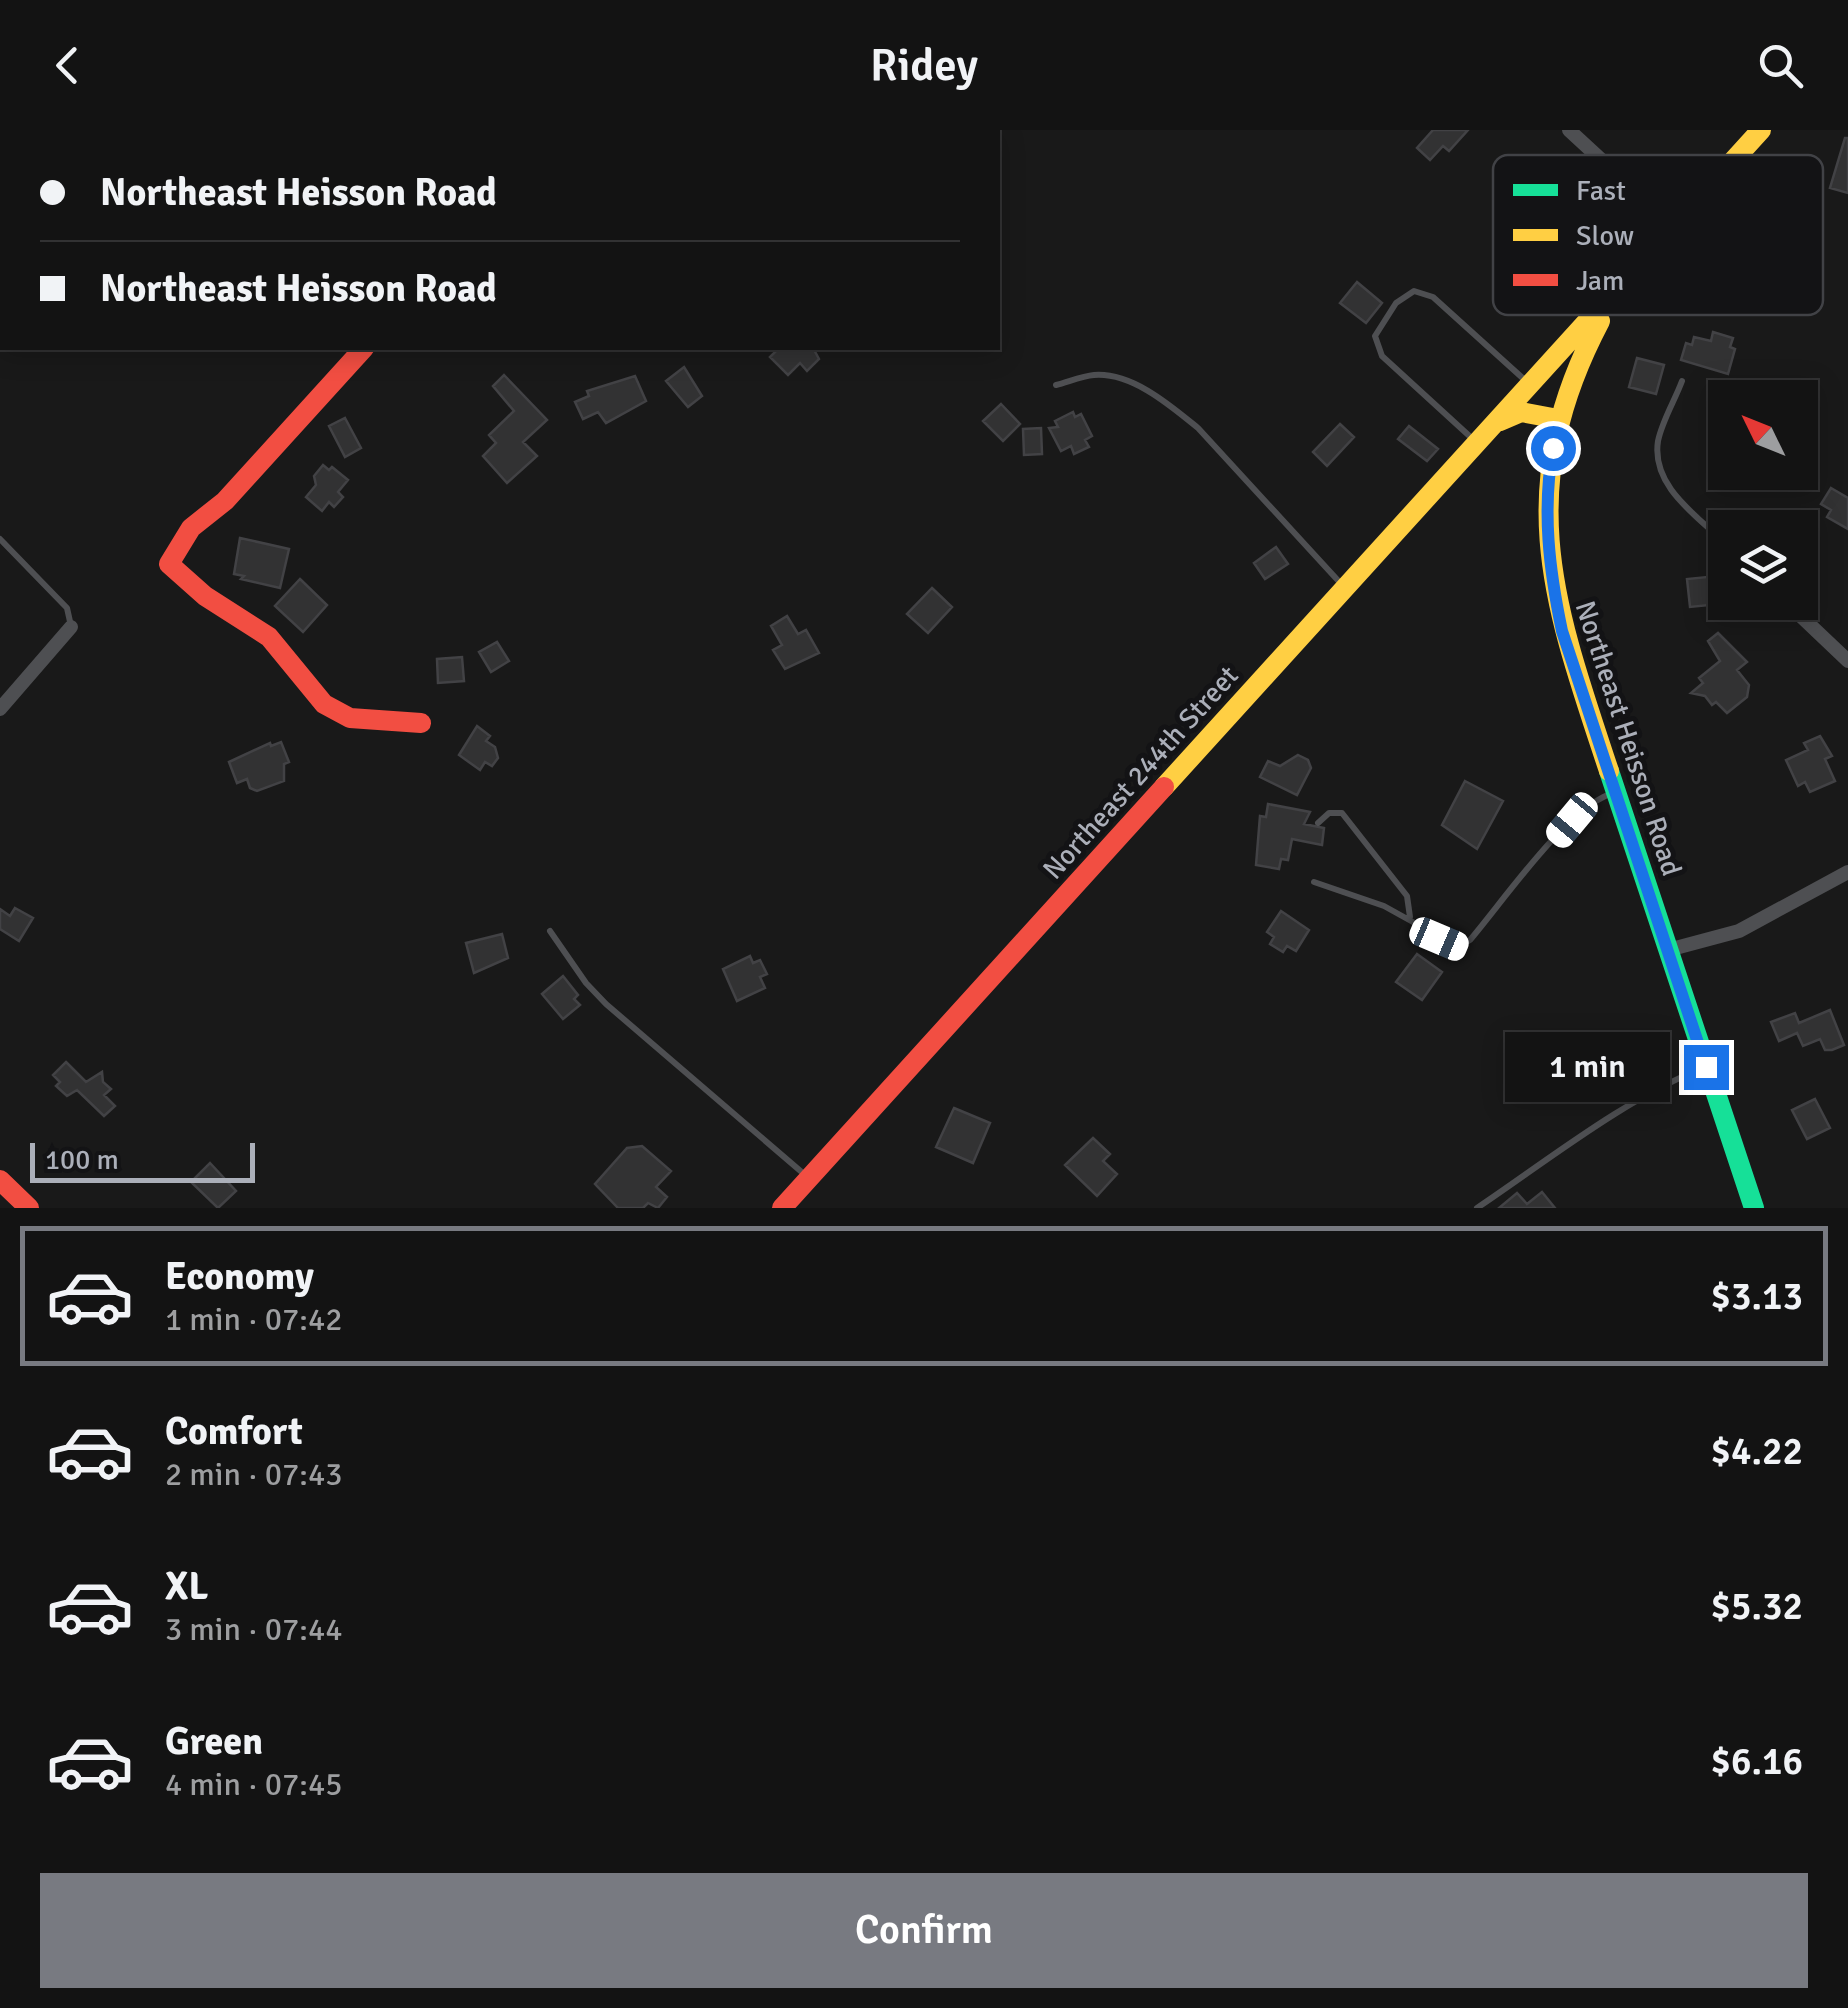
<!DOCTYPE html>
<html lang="en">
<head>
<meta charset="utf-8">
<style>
	:root { --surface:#131313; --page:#1c1c1c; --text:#f1f3f6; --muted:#9d9ea0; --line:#323233; --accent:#787a81 }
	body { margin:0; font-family:Signika,sans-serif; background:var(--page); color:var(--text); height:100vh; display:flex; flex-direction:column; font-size:38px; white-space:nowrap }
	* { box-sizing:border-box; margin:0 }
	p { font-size:32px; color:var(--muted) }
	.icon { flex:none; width:55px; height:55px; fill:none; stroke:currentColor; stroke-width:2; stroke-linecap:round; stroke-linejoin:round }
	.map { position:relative; height:1078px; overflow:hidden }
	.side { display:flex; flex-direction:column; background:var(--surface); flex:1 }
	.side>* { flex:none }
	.guide { position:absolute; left:0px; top:0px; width:1000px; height:220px; box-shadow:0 5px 25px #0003,0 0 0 2px var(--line); display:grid; align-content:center; height:220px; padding:0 40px; background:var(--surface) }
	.needle { width:65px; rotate:313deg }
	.controls { position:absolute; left:1708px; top:250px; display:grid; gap:20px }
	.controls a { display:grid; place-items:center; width:110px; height:110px; border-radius:0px; background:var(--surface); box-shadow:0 5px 25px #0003,0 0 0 2px var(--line); font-size:50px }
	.scale { position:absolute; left:30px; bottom:25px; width:225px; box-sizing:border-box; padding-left:10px; border:5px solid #abafb9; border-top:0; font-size:28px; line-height:35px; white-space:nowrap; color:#abafb9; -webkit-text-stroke:8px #131315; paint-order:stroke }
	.end { position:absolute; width:45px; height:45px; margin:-22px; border:12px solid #1a73e8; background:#fff; box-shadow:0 0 0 5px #fff }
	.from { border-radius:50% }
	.bubble { position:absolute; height:70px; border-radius:0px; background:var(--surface); box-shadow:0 5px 25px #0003,0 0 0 2px var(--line); font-size:32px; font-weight:600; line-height:70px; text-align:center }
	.car { position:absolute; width:30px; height:60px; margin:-30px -15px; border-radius:12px; box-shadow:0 0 8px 2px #0007; background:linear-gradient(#fff 24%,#345 0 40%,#fff 0 76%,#345 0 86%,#fff 0) }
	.guide b { display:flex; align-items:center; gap:35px; height:95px; font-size:38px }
	.guide b+b { border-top:2px solid var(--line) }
	.guide i { width:25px; height:25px; background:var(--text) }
	ul { padding:18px 0 0; list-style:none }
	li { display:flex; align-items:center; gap:30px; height:140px; margin:0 20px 15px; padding:0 20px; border:5px solid transparent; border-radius:0px }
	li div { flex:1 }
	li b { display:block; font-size:38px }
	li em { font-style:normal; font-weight:600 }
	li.active { border-color:var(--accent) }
	li>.icon { width:90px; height:90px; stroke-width:1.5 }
	.button { display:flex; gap:20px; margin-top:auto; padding:20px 40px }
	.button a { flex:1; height:115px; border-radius:0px; background:var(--accent); color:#fff; font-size:40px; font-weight:600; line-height:115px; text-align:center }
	header { display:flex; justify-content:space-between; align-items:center; height:130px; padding:0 40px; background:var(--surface); font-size:45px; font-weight:600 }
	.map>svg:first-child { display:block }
	.building { fill:#323233; stroke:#424245; stroke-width:2.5 }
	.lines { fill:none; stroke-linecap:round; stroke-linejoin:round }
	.lane { stroke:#4e4f52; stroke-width:6 }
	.street { stroke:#4e4f52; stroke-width:14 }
	.fast { stroke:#16e098; stroke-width:20 }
	.slow { stroke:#ffcf43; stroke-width:20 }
	.jam { stroke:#f24e42; stroke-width:20 }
	.route { stroke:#1a73e8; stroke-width:12 }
	.labels { text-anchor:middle; stroke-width:10; stroke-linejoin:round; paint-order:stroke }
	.street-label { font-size:28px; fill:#abafb9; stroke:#131315 }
	.key { fill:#131315; stroke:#414246; stroke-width:2.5 }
	.key-label { font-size:28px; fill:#abafb9 }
</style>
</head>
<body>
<header><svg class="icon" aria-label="back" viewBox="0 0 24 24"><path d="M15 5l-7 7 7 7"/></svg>Ridey<svg class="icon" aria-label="search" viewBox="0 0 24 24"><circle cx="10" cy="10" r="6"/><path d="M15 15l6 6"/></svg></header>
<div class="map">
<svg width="1848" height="1078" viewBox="0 0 1848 1078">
	<rect width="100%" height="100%" fill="#191919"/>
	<path class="building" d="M1433,0H1468L1449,21L1443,16L1430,30L1417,18Z
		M1845,8H1848V63L1830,58Z
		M1357,152L1382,173L1366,193L1340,173Z
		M1713,202L1733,208L1730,217L1735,219L1728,244L1681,230L1686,213L1692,215L1694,207L1711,211Z
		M779,218H813L819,229L807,241L800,233L788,245L770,227Z
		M1637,228L1664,235L1656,264L1629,257Z
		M684,237L702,266L688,277L666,251Z
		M504,245L547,290L523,312L537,326L507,353L483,326L496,313L489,305L514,281L493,256Z
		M635,246L646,271L606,293L598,282L583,289L575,272L589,266L587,261Z
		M1001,274L1020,294L1003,311L983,291Z
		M1073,282L1075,287L1081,284L1092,306L1085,310L1089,317L1074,324L1071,316L1061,321L1049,298L1058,297L1055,291Z
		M345,288L361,318L345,327L329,296Z
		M1340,294L1354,307L1327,336L1313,322Z
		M1409,296L1438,319L1427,331L1398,309Z
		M1041,298L1042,324L1024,325L1023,299Z
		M323,335L329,340L332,337L348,350L338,362L343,367L334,377L329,372L322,381L306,367L316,355L314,346Z
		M1831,358L1848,368V399L1827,387L1831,380L1821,374Z
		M240,408L289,419L280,458L241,449L244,446L234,444Z
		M1276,417L1288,434L1265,449L1254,433Z
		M1717,446L1720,474L1690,477L1687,449Z
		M300,449L327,475L303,502L275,476Z
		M932,458L952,477L928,503L907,484Z
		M787,486L798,504L806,500L819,523L785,539L773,520L782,515L771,496Z
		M1718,503L1747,532L1737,540L1749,555L1747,567L1727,583L1716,572L1712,575L1705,566L1691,563L1703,553L1699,548L1720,531L1708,511Z
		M497,512L509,531L491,542L479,522Z
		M462,527L464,551L438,553L437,529Z
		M477,596L490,606L486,611L495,617L498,628L492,636L485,632L480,640L459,625Z
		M1820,606L1832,626L1825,629L1835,651L1810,662L1805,652L1798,656L1786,630L1808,620L1804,613Z
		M281,612L289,632L284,634V651L257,661L250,658L247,649L237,653L229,632L270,613L271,616Z
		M1298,625L1308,630L1311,638L1297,665L1260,647L1268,631L1280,636Z
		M1465,651L1503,671L1477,719L1442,695Z
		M1268,674L1310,682L1304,694L1324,698L1322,715L1292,709L1288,730L1281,729L1279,739L1256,735L1260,686L1266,687Z
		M15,778L33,788L19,811L0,799V779L10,786Z
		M1281,781L1309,800L1296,821L1287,816L1283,822L1270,814L1274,807L1267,802Z
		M502,804L508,828L474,843L466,813Z
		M1417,824L1442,842L1422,870L1396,852Z
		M750,826L753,833L760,830L767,844L760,847L765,858L737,871L723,839Z
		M563,846L578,865L574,869L580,875L563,889L542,864Z
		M1830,880L1844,915L1832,920H1825L1820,909L1803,916L1797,903L1779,911L1771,892L1795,883L1799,893Z
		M66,932L86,952L102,942L103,952L111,959L104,965L115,976L104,986L77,960L67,966L56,956L60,952L53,945Z
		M1815,969L1830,998L1807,1009L1792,980Z
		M954,978L990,993L973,1033L936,1017Z
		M1093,1008L1110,1024L1103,1031L1117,1044L1097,1066L1065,1035Z
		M642,1016L671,1041L656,1057L667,1067L658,1078L648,1073L643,1078H618L595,1054L627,1018Z
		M210,1033L236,1061L218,1078L191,1052Z
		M1542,1062L1555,1078H1499L1517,1063L1527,1074Z"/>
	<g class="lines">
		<path class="lane" d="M344,0L346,2
			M1682,251C1675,270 1662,291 1658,311C1651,356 1696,385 1725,413
			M1056,255C1068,252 1082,246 1094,245C1132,242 1171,276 1198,298L1344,457
			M1476,312L1382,226L1375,206L1396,173L1414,161L1433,167L1527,252
			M0,409L67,478L71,496
			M1318,693L1329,683H1342L1407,766L1410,787
			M1314,752L1384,776L1458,817L1470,810C1504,770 1565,681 1610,664
			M550,801L586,853L606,874L804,1044
			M1477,1078C1547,1031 1626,968 1705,937"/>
		<path class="street" d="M1569,0L1673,96
			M559,2L561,0
			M1787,473L1848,531
			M0,579L71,497
			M1668,820L1739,801L1848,742"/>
		<path class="fast" d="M1609,641L1754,1078"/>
		<path class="slow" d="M1600,191C1511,360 1553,473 1609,641
			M1500,291L1521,282L1558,289
			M1164,657L1761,0"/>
		<path class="jam" d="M364,218L225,371L191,398L169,434L205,466L269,507L324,574L350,588L421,593
			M0,1050L29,1078
			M782,1078L1164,657"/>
	</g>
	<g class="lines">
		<path class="route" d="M1553,318C1542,381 1549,439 1562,501L1706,937"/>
	</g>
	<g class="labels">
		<g class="street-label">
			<text transform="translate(1629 608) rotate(72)" y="10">Northeast Heisson Road</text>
			<text transform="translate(1140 642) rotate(-48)" y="10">Northeast 244th Street</text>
		</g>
	</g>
	<rect x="1493" y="25" width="330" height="160" rx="15" class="key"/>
	<rect x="1513" y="54" width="45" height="12" fill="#16e098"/>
	<rect x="1513" y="99" width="45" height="12" fill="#ffcf43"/>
	<rect x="1513" y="144" width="45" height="12" fill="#f24e42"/>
	<g class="key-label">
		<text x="1576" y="70">Fast</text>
		<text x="1576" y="115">Slow</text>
		<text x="1576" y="160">Jam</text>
	</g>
</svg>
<div class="controls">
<a><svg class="needle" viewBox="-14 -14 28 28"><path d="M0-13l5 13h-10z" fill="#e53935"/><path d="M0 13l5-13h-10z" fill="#9d9ea0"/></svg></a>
<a><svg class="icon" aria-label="layers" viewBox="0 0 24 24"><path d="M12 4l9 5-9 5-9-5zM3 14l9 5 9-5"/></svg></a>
</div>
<div class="scale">100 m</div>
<i class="end from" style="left:1553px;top:318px"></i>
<i class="end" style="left:1706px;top:937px"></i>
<div class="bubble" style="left:1505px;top:902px;width:165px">1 min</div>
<i class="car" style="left:1572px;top:690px;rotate:220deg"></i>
<i class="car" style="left:1439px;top:809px;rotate:113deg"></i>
<div class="guide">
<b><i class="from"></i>Northeast Heisson Road</b>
<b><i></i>Northeast Heisson Road</b>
</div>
</div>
<section class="side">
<ul>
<li class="active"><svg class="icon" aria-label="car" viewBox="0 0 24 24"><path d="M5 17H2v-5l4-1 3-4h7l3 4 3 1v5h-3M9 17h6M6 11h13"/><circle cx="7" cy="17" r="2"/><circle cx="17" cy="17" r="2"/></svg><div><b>Economy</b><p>1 min · 07:42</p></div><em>$3.13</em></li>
<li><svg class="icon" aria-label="car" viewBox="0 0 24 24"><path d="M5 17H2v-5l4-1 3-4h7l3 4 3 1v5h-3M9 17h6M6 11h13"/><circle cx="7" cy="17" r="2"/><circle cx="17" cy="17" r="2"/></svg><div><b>Comfort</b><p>2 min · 07:43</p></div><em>$4.22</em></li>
<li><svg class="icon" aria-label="car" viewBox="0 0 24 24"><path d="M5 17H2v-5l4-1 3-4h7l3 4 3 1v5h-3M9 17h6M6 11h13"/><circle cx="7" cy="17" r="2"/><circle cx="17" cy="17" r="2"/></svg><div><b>XL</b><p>3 min · 07:44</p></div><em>$5.32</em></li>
<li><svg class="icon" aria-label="car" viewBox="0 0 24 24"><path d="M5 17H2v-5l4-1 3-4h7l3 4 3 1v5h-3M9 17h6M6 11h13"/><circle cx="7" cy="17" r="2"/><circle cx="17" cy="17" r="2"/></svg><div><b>Green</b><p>4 min · 07:45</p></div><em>$6.16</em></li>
</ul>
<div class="button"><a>Confirm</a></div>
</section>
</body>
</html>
